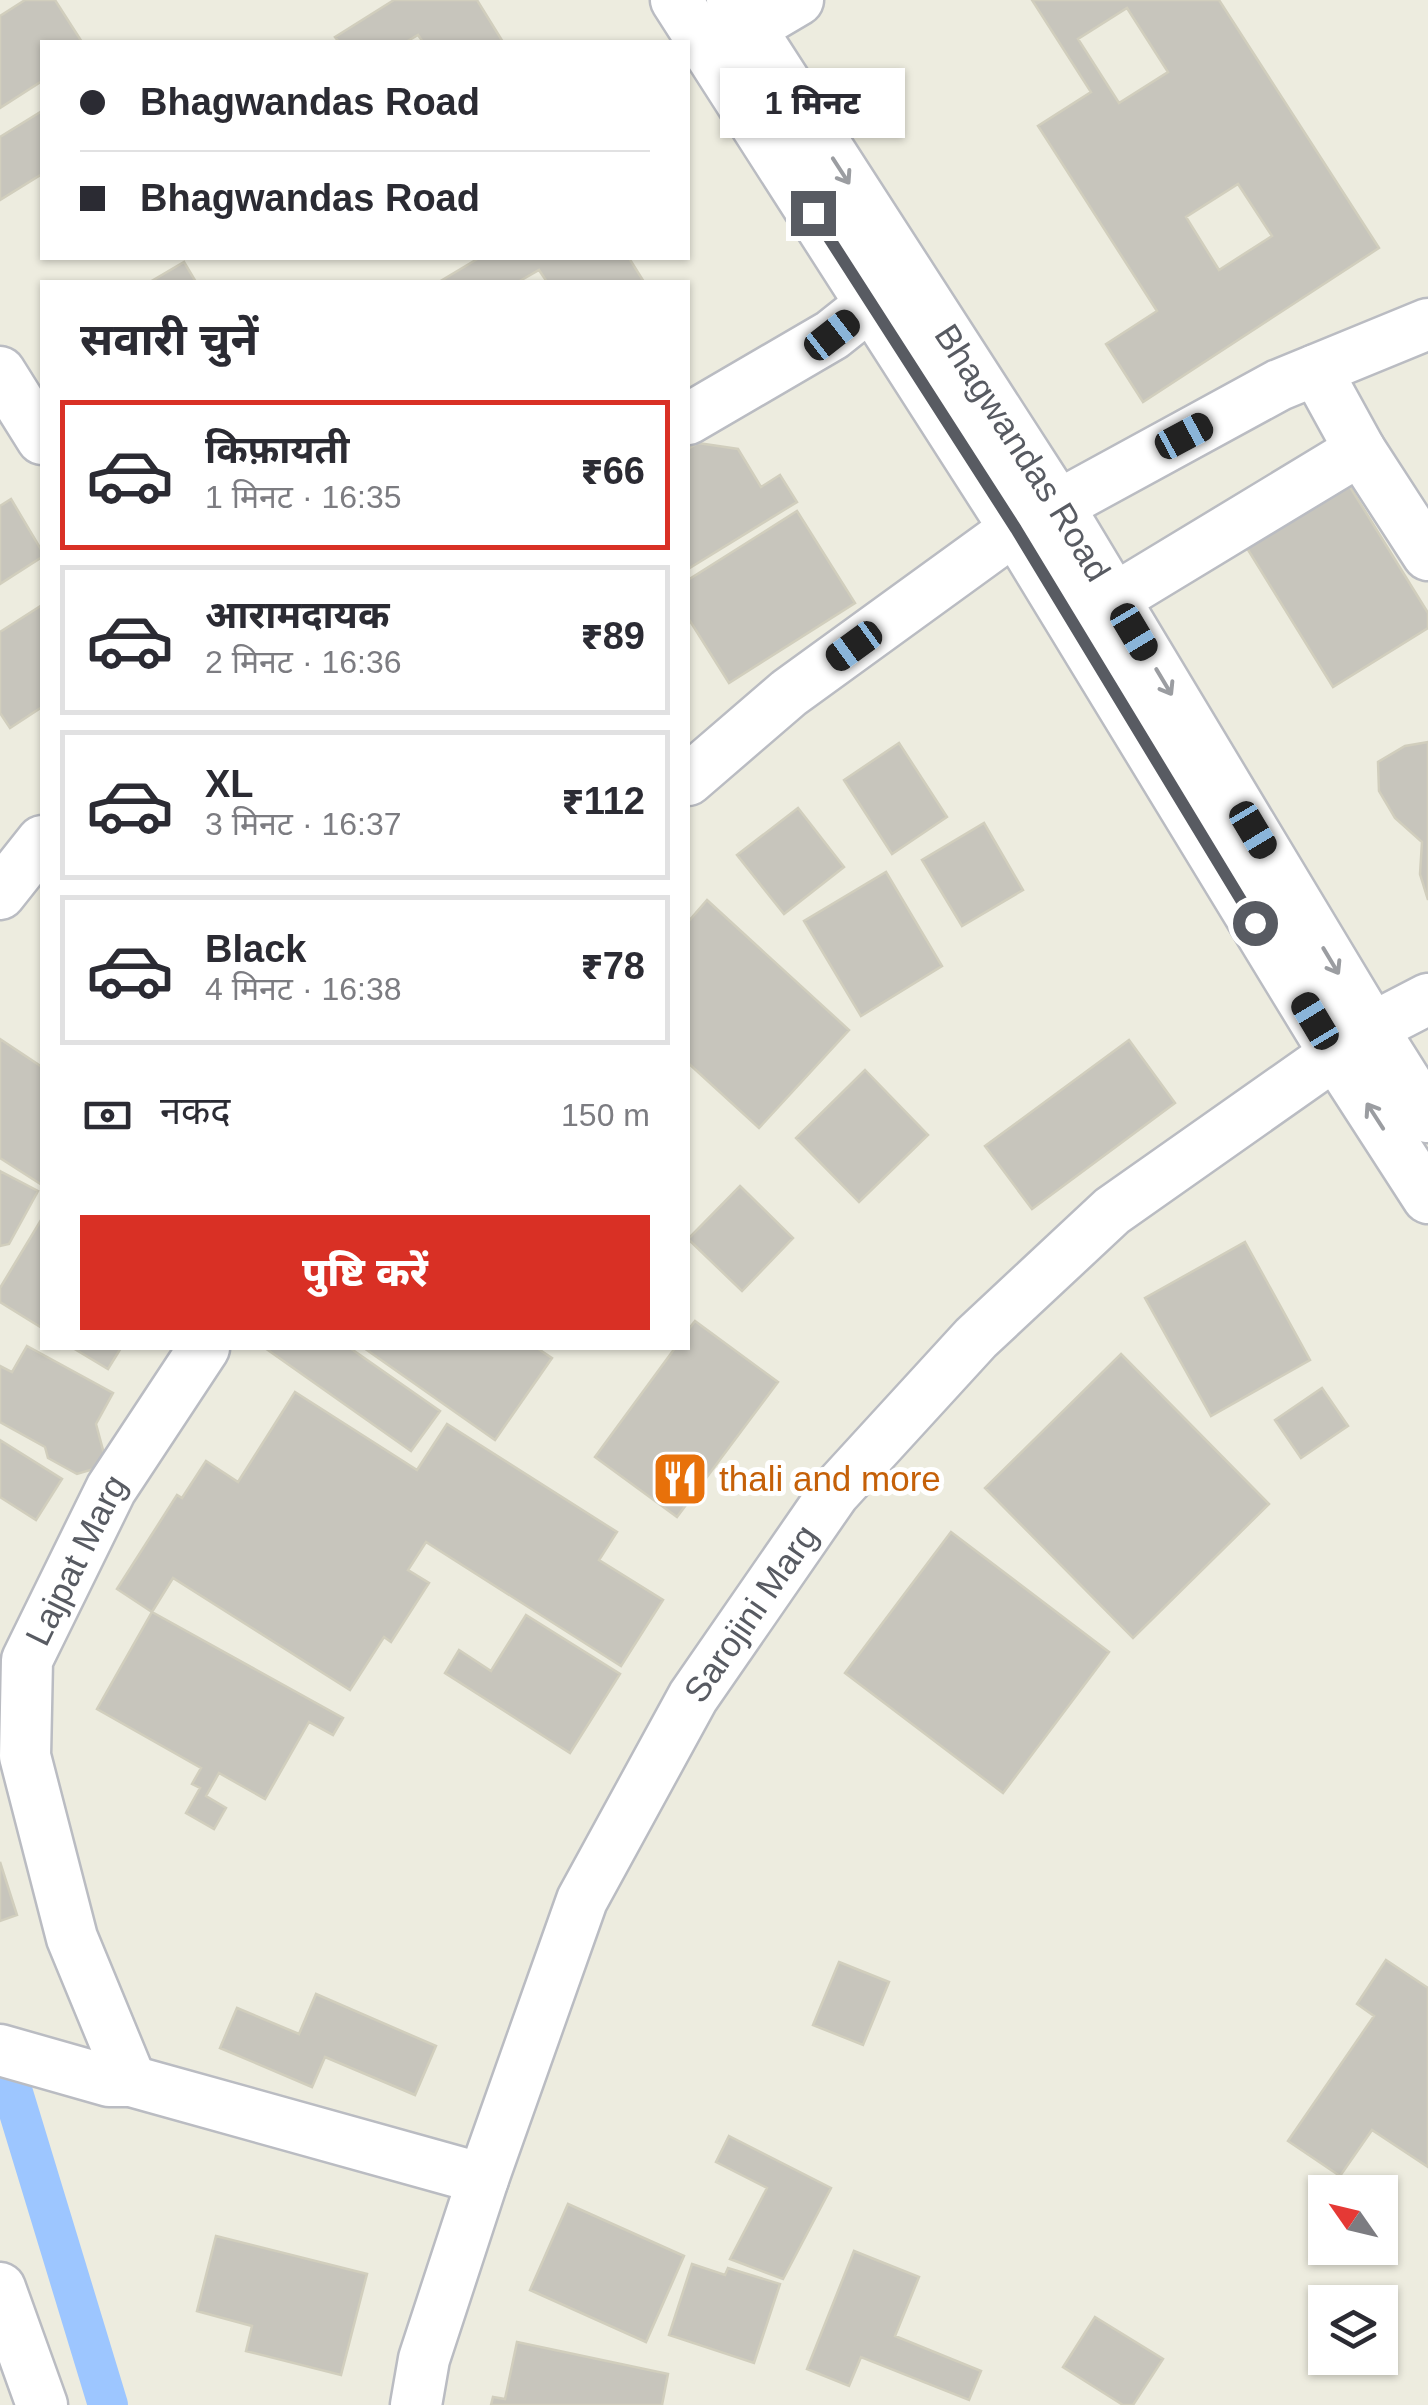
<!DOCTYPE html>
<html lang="hi">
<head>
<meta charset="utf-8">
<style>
	:root { --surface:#fff; --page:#f2f2f3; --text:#2b2b33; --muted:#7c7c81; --line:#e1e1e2; --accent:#d93025 }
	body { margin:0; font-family:Arial,"Noto Sans Devanagari",sans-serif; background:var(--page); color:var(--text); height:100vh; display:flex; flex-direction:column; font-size:38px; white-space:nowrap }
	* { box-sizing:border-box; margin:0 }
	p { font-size:32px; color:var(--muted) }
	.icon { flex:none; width:55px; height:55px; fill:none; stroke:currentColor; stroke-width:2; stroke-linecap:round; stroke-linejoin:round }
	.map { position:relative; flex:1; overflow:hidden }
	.side { position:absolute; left:40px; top:280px; width:650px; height:1070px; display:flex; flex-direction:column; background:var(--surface); border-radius:0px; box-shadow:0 2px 8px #0004 }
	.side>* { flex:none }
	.banner { position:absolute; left:40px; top:40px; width:650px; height:220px; border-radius:0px; box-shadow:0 2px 8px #0004; display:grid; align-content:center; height:220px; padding:0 40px; background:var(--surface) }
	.needle { width:65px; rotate:304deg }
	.buttons { position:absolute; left:1308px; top:2175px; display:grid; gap:20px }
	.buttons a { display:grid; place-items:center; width:90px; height:90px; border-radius:0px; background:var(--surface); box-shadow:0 2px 8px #0004; font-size:50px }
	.end { position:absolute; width:45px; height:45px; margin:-22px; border:12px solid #585b62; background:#fff; box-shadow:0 0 0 5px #fff }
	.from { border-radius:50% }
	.bubble { position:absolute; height:70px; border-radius:0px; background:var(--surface); box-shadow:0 2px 8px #0004; font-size:32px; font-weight:800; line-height:70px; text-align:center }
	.car { position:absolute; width:30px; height:60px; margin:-30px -15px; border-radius:12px; box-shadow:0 0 8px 2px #0007; background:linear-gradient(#222 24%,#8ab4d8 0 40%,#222 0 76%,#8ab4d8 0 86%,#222 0) }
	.banner b { display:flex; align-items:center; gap:35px; height:95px; font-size:38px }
	.banner b+b { border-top:2px solid var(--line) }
	.banner i { width:25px; height:25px; background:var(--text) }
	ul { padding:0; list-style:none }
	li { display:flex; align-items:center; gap:30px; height:150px; margin:0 20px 15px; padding:0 20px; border:5px solid var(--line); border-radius:0px }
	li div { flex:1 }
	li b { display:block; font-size:38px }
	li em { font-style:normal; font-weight:800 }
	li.current { border-color:var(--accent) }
	li>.icon { width:90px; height:90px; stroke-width:1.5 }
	h2 { padding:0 40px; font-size:45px; line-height:120px }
	.pay { display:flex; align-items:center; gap:25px; height:110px; padding:0 40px; font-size:38px }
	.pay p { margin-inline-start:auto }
	.cta { display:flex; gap:20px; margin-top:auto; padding:20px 40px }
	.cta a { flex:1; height:115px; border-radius:0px; background:var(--accent); color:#fff; font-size:40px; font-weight:800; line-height:115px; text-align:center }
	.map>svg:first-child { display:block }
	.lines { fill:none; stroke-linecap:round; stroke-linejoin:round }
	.canal { stroke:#9dc6ff; stroke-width:40 }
	.building { fill:#c7c5bc; stroke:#d1cebd; stroke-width:2.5; fill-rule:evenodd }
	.minor-casing { stroke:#babcc2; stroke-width:55 }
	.minor { stroke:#fff; stroke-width:50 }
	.oneway { stroke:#9b9da1 }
	.route { stroke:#585b62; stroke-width:12 }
	.labels { text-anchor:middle; stroke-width:10; stroke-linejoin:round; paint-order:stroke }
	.street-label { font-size:35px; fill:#585b62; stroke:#fff }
	.food-label { font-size:35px; fill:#c56008; stroke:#fff; text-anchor:start }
</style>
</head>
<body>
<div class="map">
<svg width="1428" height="2405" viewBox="0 0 1428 2405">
	<rect width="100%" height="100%" fill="#edecdf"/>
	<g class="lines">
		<path class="canal" d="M0,2050L108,2405"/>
	</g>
	<path class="building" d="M25,0H55L82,42H42V81L0,108V16Z
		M394,0H477L503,42H423L418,35L406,42H339L335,37Z
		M1032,0H1219L1379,248L1143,402L1106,344L1157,311L1038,126L1091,92ZM1127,8L1168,72L1119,103L1078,39ZM1238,184L1272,236L1219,270L1186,217Z
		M42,111V174L0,200V137Z
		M479,258H629L644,282H547L539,270L518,282H439Z
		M184,262L196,282H150Z
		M698,443L738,449L761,487L780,475L797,502L688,569V449Z
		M1347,482L1428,613V628L1333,687L1245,545Z
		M11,499L42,551V557L0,584V506Z
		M797,511L855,603L729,683L688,618V580Z
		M42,605V707L10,728L0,713V632Z
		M1428,742V900L1420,874L1422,842L1395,818L1379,791L1378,762L1405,746Z
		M899,743L947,817L892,854L844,780Z
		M798,808L844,867L784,914L737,855Z
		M984,823L1023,890L962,926L922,860Z
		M886,872L942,966L861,1016L804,921Z
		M707,900L849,1030L759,1128L688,1063V922Z
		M0,1039L42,1067V1185L0,1158Z
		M1129,1040L1175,1103L1032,1209L985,1146Z
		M865,1070L928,1135L859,1202L796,1138Z
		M0,1171L38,1191L9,1244L0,1246Z
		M740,1186L793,1238L742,1291L688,1239Z
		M41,1220L42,1221V1328L0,1302V1288Z
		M1245,1242L1310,1360L1211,1416L1145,1298Z
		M695,1321L778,1382L677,1517L595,1457L675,1348H688V1330Z
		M27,1346L113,1393L96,1424L107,1465L77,1474L48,1458L45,1447L0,1422V1366L12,1372Z
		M73,1348H121L108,1369Z
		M265,1348H350L440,1411L411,1451Z
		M364,1348H537L552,1358L495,1440Z
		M1121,1354L1269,1504L1133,1638L985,1488Z
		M1322,1388L1348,1426L1301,1458L1275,1420Z
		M295,1392L417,1470L447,1424L617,1532L599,1560L663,1600L621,1666L426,1542L408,1570L429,1583L391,1642L384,1637L350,1690L173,1578L152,1612L117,1589L177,1495L182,1498L206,1461L238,1482Z
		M0,1440L62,1479L36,1520L0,1497Z
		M951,1532L1109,1652L1003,1793L845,1673Z
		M152,1612L343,1718L333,1735L309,1722L265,1799L219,1773L206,1796L226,1808L214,1829L186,1813L200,1788L192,1784L201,1768L97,1709Z
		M526,1615L620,1674L570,1753L445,1673L459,1650L491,1671Z
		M0,1862L17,1915L0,1921Z
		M1386,1960L1428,1988V2167L1372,2130L1340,2176L1288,2141L1374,2016L1357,2004Z
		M839,1962L889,1982L863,2045L813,2025Z
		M316,1994L436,2046L415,2095L325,2057L312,2087L220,2048L237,2008L299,2034Z
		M729,2136L831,2188L783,2279L730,2259L767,2188L716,2162Z
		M568,2204L684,2256L646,2342L530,2290Z
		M216,2236L367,2274L341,2375L246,2351L252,2326L197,2311Z
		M854,2251L919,2277L895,2336L981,2371L969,2400L861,2357L849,2386L807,2369Z
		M692,2264L725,2275L728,2268L780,2284L754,2363L669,2335Z
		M1095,2317L1163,2359L1133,2405H1123L1063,2367Z
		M517,2342L668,2374L662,2405H491L493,2397L505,2399Z"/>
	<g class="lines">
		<g class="minor-casing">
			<g id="minor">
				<path d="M676,0L1015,529L1335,1054L1428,1198"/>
				<path id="s1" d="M732,0L1057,504L1372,1028L1428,1117"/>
				<path d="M749,29L798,0"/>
				<path d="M1316,370L1360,450L1428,555"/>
				<path d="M0,372L42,439"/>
				<path d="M688,419L832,335L871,304"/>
				<path d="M1114,599L1360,450"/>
				<path d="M688,780L789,693L1015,529L1279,385L1428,324"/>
				<path d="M0,894L42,841"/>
				<path d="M0,2050L109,2081H131L483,2179"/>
				<path id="s2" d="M131,2081L72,1938L25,1756L27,1660L111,1489L204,1348"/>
				<path d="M0,2288L42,2405"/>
				<path id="s3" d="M416,2405L424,2359L483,2179L582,1900L693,1697L834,1493L976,1338L1112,1211L1372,1028L1428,999"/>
			</g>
		</g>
		<use href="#minor" class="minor"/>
	</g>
	<defs><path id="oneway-shaft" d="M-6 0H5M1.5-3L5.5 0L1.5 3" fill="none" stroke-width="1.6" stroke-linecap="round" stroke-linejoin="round" transform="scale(2.5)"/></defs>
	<g class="oneway">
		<use href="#oneway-shaft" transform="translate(841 171) rotate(57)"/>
		<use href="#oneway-shaft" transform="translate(1164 682) rotate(59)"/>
		<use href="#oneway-shaft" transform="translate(1331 961) rotate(59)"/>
		<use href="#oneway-shaft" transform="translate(1375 1116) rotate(-123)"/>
	</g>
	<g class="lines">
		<path class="route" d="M813,213L1016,529L1255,923"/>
	</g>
	<defs>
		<g id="restaurant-square" transform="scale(2.875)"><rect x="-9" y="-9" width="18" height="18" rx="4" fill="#e8710a" stroke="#fff"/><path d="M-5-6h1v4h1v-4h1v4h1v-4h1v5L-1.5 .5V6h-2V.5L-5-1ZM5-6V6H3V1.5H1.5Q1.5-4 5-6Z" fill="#fff"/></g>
	</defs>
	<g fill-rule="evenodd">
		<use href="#restaurant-square" x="680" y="1479"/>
	</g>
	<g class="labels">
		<g class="street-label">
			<text dy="12" stroke="none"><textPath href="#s1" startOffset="538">Bhagwandas Road</textPath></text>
			<text dy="12" stroke="none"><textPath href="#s2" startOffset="550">Lajpat Marg</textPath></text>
			<text dy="12" stroke="none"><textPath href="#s3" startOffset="865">Sarojini Marg</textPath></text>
		</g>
		<g class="food-label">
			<text x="719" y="1491">thali and more</text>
		</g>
	</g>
</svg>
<div class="buttons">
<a><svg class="needle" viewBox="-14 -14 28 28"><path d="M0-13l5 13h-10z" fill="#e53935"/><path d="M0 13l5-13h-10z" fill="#7c7c81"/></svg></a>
<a><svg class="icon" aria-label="layers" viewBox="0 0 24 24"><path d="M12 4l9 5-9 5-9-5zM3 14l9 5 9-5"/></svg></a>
</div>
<i class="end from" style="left:1255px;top:923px"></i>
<i class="end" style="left:813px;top:213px"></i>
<div class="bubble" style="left:720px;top:68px;width:185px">1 मिनट</div>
<i class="car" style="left:832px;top:335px;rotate:52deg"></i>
<i class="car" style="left:1184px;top:436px;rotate:62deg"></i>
<i class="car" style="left:1134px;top:632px;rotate:149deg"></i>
<i class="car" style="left:854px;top:646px;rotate:234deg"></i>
<i class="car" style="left:1253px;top:830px;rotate:149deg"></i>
<i class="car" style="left:1315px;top:1021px;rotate:329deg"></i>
<div class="banner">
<b><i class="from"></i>Bhagwandas Road</b>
<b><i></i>Bhagwandas Road</b>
</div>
<section class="side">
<h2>सवारी चुनें</h2>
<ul>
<li class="current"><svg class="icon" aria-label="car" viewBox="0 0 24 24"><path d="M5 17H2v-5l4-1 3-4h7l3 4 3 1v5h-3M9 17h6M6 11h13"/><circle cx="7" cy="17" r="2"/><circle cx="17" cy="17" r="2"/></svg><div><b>किफ़ायती</b><p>1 मिनट · 16:35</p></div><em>₹66</em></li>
<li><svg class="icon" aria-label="car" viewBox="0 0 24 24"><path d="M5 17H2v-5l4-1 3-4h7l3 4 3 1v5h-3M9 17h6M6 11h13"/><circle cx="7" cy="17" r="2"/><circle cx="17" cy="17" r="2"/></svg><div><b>आरामदायक</b><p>2 मिनट · 16:36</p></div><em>₹89</em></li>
<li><svg class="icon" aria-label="car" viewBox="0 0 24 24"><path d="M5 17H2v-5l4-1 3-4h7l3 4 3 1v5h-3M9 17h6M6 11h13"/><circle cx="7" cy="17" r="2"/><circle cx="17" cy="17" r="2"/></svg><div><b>XL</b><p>3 मिनट · 16:37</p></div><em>₹112</em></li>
<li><svg class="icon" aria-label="car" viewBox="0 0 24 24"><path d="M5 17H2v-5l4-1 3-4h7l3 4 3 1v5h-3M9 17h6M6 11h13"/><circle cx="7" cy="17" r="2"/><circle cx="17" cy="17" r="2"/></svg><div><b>Black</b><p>4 मिनट · 16:38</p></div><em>₹78</em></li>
</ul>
<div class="pay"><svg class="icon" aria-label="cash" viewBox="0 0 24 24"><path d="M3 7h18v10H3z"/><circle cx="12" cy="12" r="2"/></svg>नकद<p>150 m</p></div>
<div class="cta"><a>पुष्टि करें</a></div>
</section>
</div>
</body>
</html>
